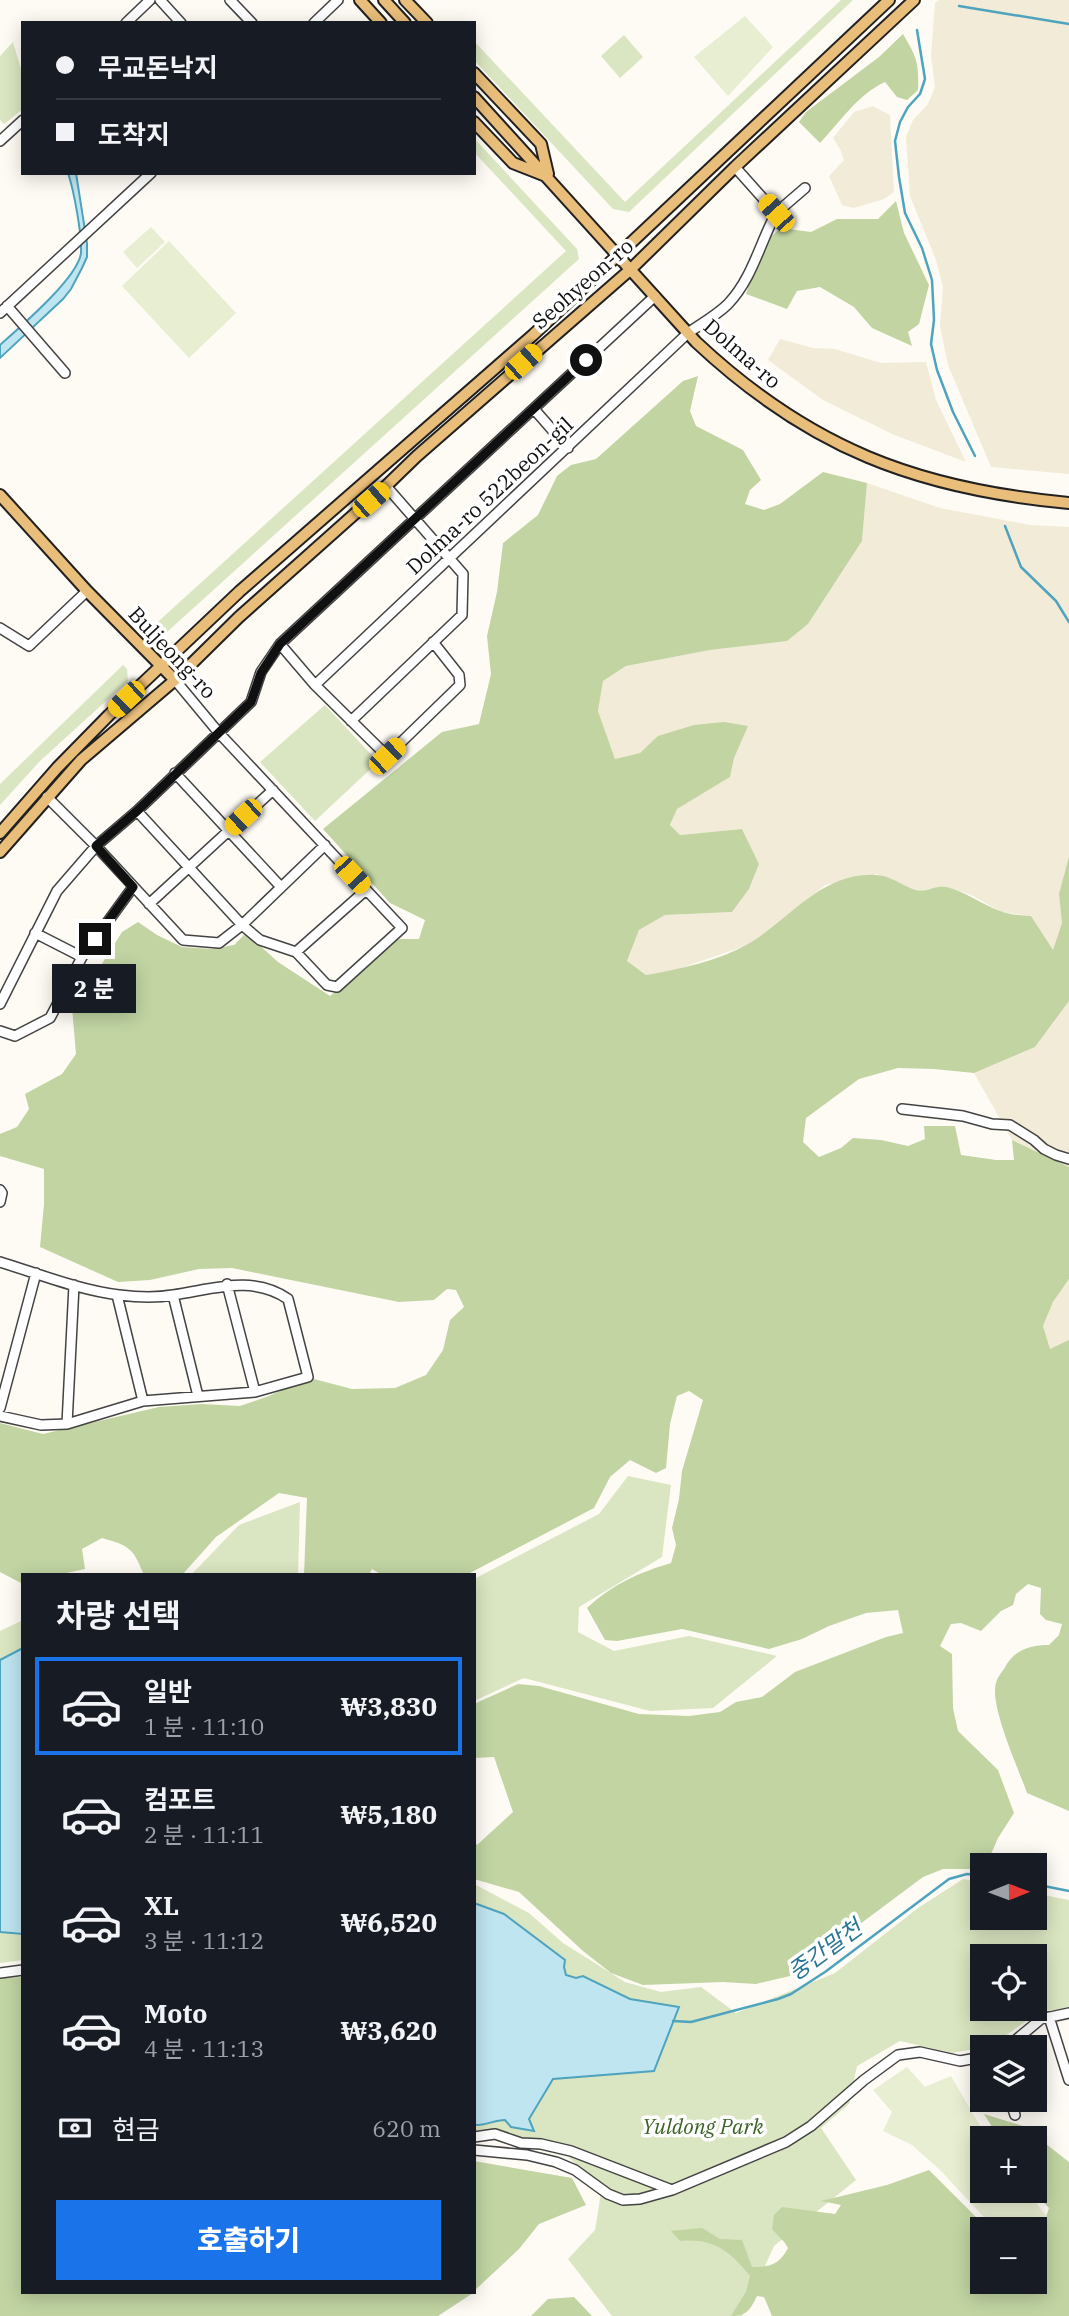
<!DOCTYPE html>
<html lang="ko">
<head>
<meta charset="utf-8">
<style>
	:root { --surface:#171b24; --page:#20242c; --text:#f1f3f6; --muted:#9ea1a6; --line:#363941; --accent:#1a73e8 }
	body { margin:0; font-family:"IBM Plex Serif","Noto Sans KR",serif; background:var(--page); color:var(--text); height:100vh; display:flex; flex-direction:column; font-size:26px; white-space:nowrap }
	* { box-sizing:border-box; margin:0 }
	p { font-size:23px; color:var(--muted) }
	.icon { flex:none; width:38px; height:38px; fill:none; stroke:currentColor; stroke-width:2; stroke-linecap:round; stroke-linejoin:round }
	.map { position:relative; flex:1; overflow:hidden }
	.drawer { position:absolute; left:21px; top:1573px; width:455px; height:721px; display:flex; flex-direction:column; background:var(--surface); border-radius:0px; box-shadow:0 4px 18px #0003 }
	.drawer>* { flex:none }
	.top-card { position:absolute; left:21px; top:21px; width:455px; height:154px; border-radius:0px; box-shadow:0 4px 18px #0003; display:grid; align-content:center; height:154px; padding:0 35px; background:var(--surface) }
	.needle { width:46px; rotate:89deg }
	.fabs { position:absolute; left:970px; top:1853px; display:grid; gap:14px }
	.fabs a { display:grid; place-items:center; width:77px; height:77px; border-radius:0px; background:var(--surface); box-shadow:0 4px 18px #0003; font-size:35px }
	.end { position:absolute; width:32px; height:32px; margin:-16px; border:9px solid #101010; background:#fff; box-shadow:0 0 0 4px #fff }
	.from { border-radius:50% }
	.bubble { position:absolute; height:49px; border-radius:0px; background:var(--surface); box-shadow:0 4px 18px #0003; font-size:23px; font-weight:800; line-height:49px; text-align:center }
	.car { position:absolute; width:21px; height:42px; margin:-21px -10px; border-radius:9px; box-shadow:0 0 5px 2px #0007; background:linear-gradient(#f5c518 24%,#345 0 40%,#f5c518 0 76%,#345 0 86%,#f5c518 0) }
	.top-card b { display:flex; align-items:center; gap:24px; height:66px; font-size:26px }
	.top-card b+b { border-top:2px solid var(--line) }
	.top-card i { width:18px; height:18px; background:var(--text) }
	ul { padding:0; list-style:none }
	li { display:flex; align-items:center; gap:21px; height:98px; margin:0 14px 10px; padding:0 21px; border:4px solid transparent; border-radius:0px }
	li div { flex:1 }
	li b { display:block; font-size:26px }
	li em { font-style:normal; font-weight:800 }
	li.current { border-color:var(--accent) }
	li>.icon { width:63px; height:63px; stroke-width:1.5 }
	h2 { padding:0 35px; font-size:32px; line-height:84px }
	.pay { display:flex; align-items:center; gap:18px; height:77px; padding:0 35px; font-size:26px }
	.pay p { margin-inline-start:auto }
	.button { display:flex; gap:14px; margin-top:auto; padding:14px 35px }
	.button a { flex:1; height:80px; border-radius:0px; background:var(--accent); color:#fff; font-size:28px; font-weight:800; line-height:80px; text-align:center }
	.map>svg:first-child { display:block }
	.farmland { fill:#f2ebd7 }
	.green { fill:#dae5c1; fill-rule:evenodd }
	.forest { fill:#c1d4a2 }
	.pitch { fill:#e8eed2 }
	.water { fill:#bfe5f0; stroke:#4ea3be; stroke-width:2 }
	.lines { fill:none; stroke-linecap:round; stroke-linejoin:round }
	.stream { stroke:#4ea3be; stroke-width:2.5 }
	.minor-casing { stroke:#434343; stroke-width:12 }
	.major-casing { stroke:#212121; stroke-width:14 }
	.minor { stroke:#fff; stroke-width:9 }
	.major { stroke:#e9bd7a; stroke-width:10 }
	.route { stroke:#101010; stroke-width:9 }
	.labels { text-anchor:middle; stroke-width:7; stroke-linejoin:round; paint-order:stroke }
	.street-label { font-size:21px; fill:#101010; stroke:#fff }
	.park-label { font-size:21px; font-style:italic; fill:#3c6227; stroke:#fff }
	.water-label { font-size:23px; font-style:italic; fill:#277695; stroke:#fff }
</style>
</head>
<body>
<div class="map">
<svg width="1069" height="2316" viewBox="0 0 1069 2316">
	<rect width="100%" height="100%" fill="#fefbf5"/>
	<path class="farmland" d="M939,0H1069V474L991,467L948,365L940,326L943,287L936,260L910,196L906,137L913,120L928,104L935,87L931,55L935,3Z
		M873,106L890,115L894,192L884,199L854,208L842,205L829,176L844,160L840,149L833,138L854,112Z
		M780,339L813,348L835,349L881,363L926,362L936,400L966,462L892,434L823,400L768,360Z
		M867,483L940,508L1030,525L1069,527V856L1059,894L1062,923L1053,951L1031,916L1001,912L971,895L944,886L919,891L877,874L825,885L772,929L745,946L675,970L646,975L627,961L639,930L665,915L732,912L749,889L759,864L742,829L680,835L670,826L677,809L730,777L734,758L659,736L640,753L615,759L598,711L603,681L626,666L710,650L787,641L808,624L862,541Z
		M1069,1001V1167L1012,1140L974,1073L1035,1047Z
		M1069,1279V1340L1050,1350L1043,1326L1053,1302Z"/>
	<path class="green" d="M841,0H853L629,212L613,209L474,60V41L625,202Z
		M624,35L643,57L620,78L601,56Z
		M13,42L23,76V109L4,124L0,120V56Z
		M474,138L577,249L579,259L167,632L155,634L150,629L566,251L474,152Z
		M123,665L127,669L128,681L40,761L0,805V784Z
		M325,705L378,762L315,821L260,762Z
		M628,1476L671,1485L662,1557L579,1607L578,1632L614,1651L689,1636L777,1656L713,1708L650,1711L524,1678L474,1701V1579L599,1514Z
		M300,1502L298,1575H191L239,1525Z
		M23,1620V1960L0,1963V1631Z
		M963,1879L982,1883V1918H1034V1893L1069,1900V2009L1040,2011L991,2046L952,2053L900,2041L857,2066L849,2104L821,2128L856,2180L774,2246L742,2316H612L568,2259L595,2230L602,2187L568,2157L474,2134V1884L529,1913L563,1943L625,1982L661,1992L701,1987L736,2013L835,1973L918,1908ZM982,1956H1034V2009H982Z"/>
	<path class="forest" d="M903,34C917,58 919,63 918,90L907,100L897,97L885,82C857,95 841,121 820,143L799,122L806,112L879,57Z
		M896,201L904,233L929,285L919,324L908,332L912,346L872,328L854,307L820,287L797,291L787,309L746,294L763,243L781,228L811,232L837,219H878Z
		M698,376L690,411L696,426L743,450L761,480L750,490L745,504L764,510L780,504L823,472L867,483L862,541L808,624L787,641L710,650L626,666L603,681L598,711L615,759L640,753L658,736L694,725L724,722L748,726L734,758L730,777L677,809L670,825L680,835L742,829L759,864L749,889L732,912L665,915L639,930L627,961L646,975C680,969 718,961 748,944C791,919 821,872 876,875C889,875 903,886 916,890C926,893 937,884 947,887C966,892 981,904 1000,911C1009,915 1021,915 1031,916L1053,950L1062,923L1059,894L1069,856V1001L1035,1047L974,1073L934,1069L898,1068L859,1079L806,1118L803,1142L819,1157L841,1148L853,1138L881,1140L908,1146L925,1139L924,1126H955L961,1155L996,1160H1014L1012,1140L1069,1167V1279L1053,1302L1043,1326L1050,1349L1069,1340V1811L1027,1793C1019,1770 989,1705 996,1683C997,1678 1001,1673 1004,1669C1014,1650 1029,1645 1049,1645L1059,1635L1062,1624L1046,1620L1040,1614L1041,1588L1028,1584L1016,1594L1013,1605L1001,1611L981,1631L961,1623L951,1624L940,1646L952,1654L953,1708L958,1731L998,1770L1014,1813L998,1838L988,1861L971,1869H943L923,1877L852,1930L820,1950L790,1976L756,1984L723,1982L643,1985L611,1973L583,1951L519,1892L474,1879V1840L477,1845L513,1812L494,1757L474,1758V1704L518,1684L539,1686L639,1714L689,1716L720,1712L736,1702L762,1697L795,1672L886,1637L903,1633L898,1610L866,1613L829,1626L802,1639L769,1649L682,1629L617,1641L605,1640L587,1608C613,1584 638,1573 671,1563L676,1545L672,1528L679,1499L682,1471L703,1400L689,1391L677,1396L670,1424L666,1468L656,1473L630,1460L610,1477L594,1508L466,1575H382L372,1569L369,1575H304L307,1498L279,1493L216,1537L182,1575H144C133,1548 130,1546 102,1538L82,1549L85,1569L57,1575H23L21,1583L0,1572V1423L43,1434L159,1407L202,1404L240,1406L269,1396L297,1383L314,1379L352,1389L395,1388L426,1375L443,1350L450,1320L464,1307L456,1290L447,1289L434,1300L399,1302L232,1268L199,1269L150,1280L118,1282L40,1247L44,1204V1169L0,1156V1134L17,1127L29,1109L25,1094L62,1074L76,1054L71,996L98,970L122,932L138,922L157,935L182,947L212,949L234,945L246,933L278,962L330,996L399,939H419L425,920L390,903L323,829L442,732L479,724L491,674L487,636L497,592L503,543L538,515L557,476L571,465L596,459L683,381Z
		M23,1977V2292L473,2293L438,2316H0V1978Z
		M984,2114L1023,2126L1069,2162V2316H772L764,2297L757,2296C750,2310 747,2316 731,2316L746,2292L750,2276C729,2250 713,2238 680,2241L671,2231L702,2228L720,2239L742,2240L752,2267C770,2267 779,2265 788,2248L785,2243L772,2229L774,2215L782,2207L835,2214L841,2205L821,2201L887,2185L929,2170L988,2229L982,2230V2282H1034V2236L1042,2230L1049,2208L1032,2191H1034V2138H999Z
		M474,2161L572,2178L586,2205L539,2224L519,2249L474,2291Z
		M574,2297L592,2316H531L548,2299Z"/>
	<path class="pitch" d="M745,16L773,47L728,96L694,57Z
		M151,227L165,242L137,268L123,252Z
		M169,241L236,313L189,358L122,286Z
		M907,2067L925,2087L951,2076L987,2138H982V2191H1027L1047,2217L1030,2229H995L940,2170L912,2145L883,2131L892,2112L873,2090Z"/>
	<path class="water" d="M68,173H76L87,243V257L82,268L71,289L63,299L0,358V345C19,328 78,278 81,253C82,234 74,191 68,173Z
		M23,1648V1934L0,1932V1660Z
		M474,1903L504,1914L565,1960L564,1967L566,1975L576,1978L583,1976L630,1999L679,2007L654,2071L553,2079L529,2119L534,2131L511,2127L505,2120C493,2120 486,2126 474,2125Z"/>
	<g class="lines">
		<path class="stream" d="M959,6L1069,24
			M917,30L925,79L920,94L908,107L900,122L895,141L899,177L905,213L922,248L932,280L934,320L931,344L937,370L953,412L975,456
			M1005,526L1021,567L1056,601L1069,622
			M1034,1884L1069,1891
			M673,2021L691,2022L778,1999L791,1994L825,1972L949,1879L967,1874L982,1875"/>
		<g class="minor-casing">
			<path id="minor" d="M160,0L181,23
				M230,0L252,23
				M126,23L150,0
				M314,23L338,0
				M0,141L23,120
				M776,213L805,188
				M7,306L65,373
				M0,313L151,173
				M534,409L568,448
				M0,628L29,646L87,591
				M280,644L315,685L387,756L460,685L459,675L433,642
				M315,685L688,333C701,324 717,315 728,304C752,279 760,243 776,213L735,167
				M351,721L462,615L463,574L386,486
				M175,773L281,887
				M47,797L96,846L183,940L219,943L242,925L325,845
				M137,811L242,925L260,940L296,952L327,985L337,987L402,928L219,733L175,680
				M149,904L273,790
				M35,933L82,957
				M296,952L366,890
				M0,1004L57,891L96,846L137,811L251,702L261,672L280,644L655,296
				M0,1031L15,1036L50,1018L82,957L133,887
				M902,1109L963,1116L992,1124L1010,1125L1034,1140L1044,1149L1056,1155L1069,1159
				M0,1190L2,1193L0,1202
				M0,1262C39,1274 79,1290 119,1295C136,1297 156,1298 173,1295C211,1290 252,1274 288,1299L308,1377L255,1392L143,1401L67,1424L41,1425L0,1416
				M227,1284L255,1392
				M117,1295L143,1401
				M173,1295L198,1396
				M0,1408L36,1273
				M67,1424L74,1285
				M0,1973L23,1970
				M1049,2017L1069,2080
				M1006,2048L1041,2019L1069,2013
				M1010,2100L1015,2115
				M474,2137L495,2134L521,2143L541,2144L571,2151L672,2190
				M474,2150L527,2155L556,2162L575,2170L608,2194L623,2200L640,2199L672,2190L786,2142L811,2126L864,2080L898,2055L920,2052L960,2061L982,2057"/>
		</g>
		<g class="major-casing">
			<path id="major" d="M360,0L381,23
				M384,0L405,23
				M405,0L427,23
				M474,73L541,144L548,174
				M474,97L696,342C809,448 917,489 1069,503
				M474,122L513,163L546,176
				M0,495L87,591L175,680
				M0,833L57,768L109,715L240,591L533,335L889,0
				M0,852L81,760L175,680L239,617L386,486L417,456L631,269L735,167L914,0"/>
		</g>
		<use href="#minor" class="minor"/>
		<use href="#major" class="major"/>
	</g>
	<g class="lines">
		<path class="route" d="M95,939L133,887L96,846L137,811L251,702L261,673L280,644L586,360"/>
	</g>
	<g class="labels">
		<g class="street-label">
			<text transform="translate(583 284) rotate(-41)" y="7">Seohyeon-ro</text>
			<text transform="translate(742 354) rotate(41)" y="7">Dolma-ro</text>
			<text transform="translate(490 496) rotate(-43)" y="7">Dolma-ro 522beon-gil</text>
			<text transform="translate(172 653) rotate(47)" y="7">Buljeong-ro</text>
		</g>
		<g class="park-label">
			<text x="703" y="2134">Yuldong Park</text>
		</g>
		<g class="water-label">
			<text transform="translate(825 1950) rotate(-36)" y="8">중간말천</text>
		</g>
	</g>
</svg>
<div class="fabs">
<a><svg class="needle" viewBox="-14 -14 28 28"><path d="M0-13l5 13h-10z" fill="#e53935"/><path d="M0 13l5-13h-10z" fill="#9ea1a6"/></svg></a>
<a><svg class="icon" aria-label="locate" viewBox="0 0 24 24"><circle cx="12" cy="12" r="6"/><path d="M12 2v4M12 18v4M2 12h4M18 12h4"/></svg></a>
<a><svg class="icon" aria-label="layers" viewBox="0 0 24 24"><path d="M12 4l9 5-9 5-9-5zM3 14l9 5 9-5"/></svg></a>
<a>+</a>
<a>−</a>
</div>
<i class="end from" style="left:586px;top:360px"></i>
<i class="end" style="left:95px;top:939px"></i>
<div class="bubble" style="left:52px;top:964px;width:84px">2 분</div>
<i class="car" style="left:776px;top:213px;rotate:318deg"></i>
<i class="car" style="left:523px;top:362px;rotate:48deg"></i>
<i class="car" style="left:371px;top:500px;rotate:49deg"></i>
<i class="car" style="left:126px;top:699px;rotate:226deg"></i>
<i class="car" style="left:387px;top:756px;rotate:46deg"></i>
<i class="car" style="left:243px;top:817px;rotate:227deg"></i>
<i class="car" style="left:352px;top:875px;rotate:137deg"></i>
<div class="top-card">
<b><i class="from"></i>무교돈낙지</b>
<b><i></i>도착지</b>
</div>
<section class="drawer">
<h2>차량 선택</h2>
<ul>
<li class="current"><svg class="icon" aria-label="car" viewBox="0 0 24 24"><path d="M5 17H2v-5l4-1 3-4h7l3 4 3 1v5h-3M9 17h6M6 11h13"/><circle cx="7" cy="17" r="2"/><circle cx="17" cy="17" r="2"/></svg><div><b>일반</b><p>1 분 · 11:10</p></div><em>₩3,830</em></li>
<li><svg class="icon" aria-label="car" viewBox="0 0 24 24"><path d="M5 17H2v-5l4-1 3-4h7l3 4 3 1v5h-3M9 17h6M6 11h13"/><circle cx="7" cy="17" r="2"/><circle cx="17" cy="17" r="2"/></svg><div><b>컴포트</b><p>2 분 · 11:11</p></div><em>₩5,180</em></li>
<li><svg class="icon" aria-label="car" viewBox="0 0 24 24"><path d="M5 17H2v-5l4-1 3-4h7l3 4 3 1v5h-3M9 17h6M6 11h13"/><circle cx="7" cy="17" r="2"/><circle cx="17" cy="17" r="2"/></svg><div><b>XL</b><p>3 분 · 11:12</p></div><em>₩6,520</em></li>
<li><svg class="icon" aria-label="car" viewBox="0 0 24 24"><path d="M5 17H2v-5l4-1 3-4h7l3 4 3 1v5h-3M9 17h6M6 11h13"/><circle cx="7" cy="17" r="2"/><circle cx="17" cy="17" r="2"/></svg><div><b>Moto</b><p>4 분 · 11:13</p></div><em>₩3,620</em></li>
</ul>
<div class="pay"><svg class="icon" aria-label="cash" viewBox="0 0 24 24"><path d="M3 7h18v10H3z"/><circle cx="12" cy="12" r="2"/></svg>현금<p>620 m</p></div>
<div class="button"><a>호출하기</a></div>
</section>
</div>
</body>
</html>
